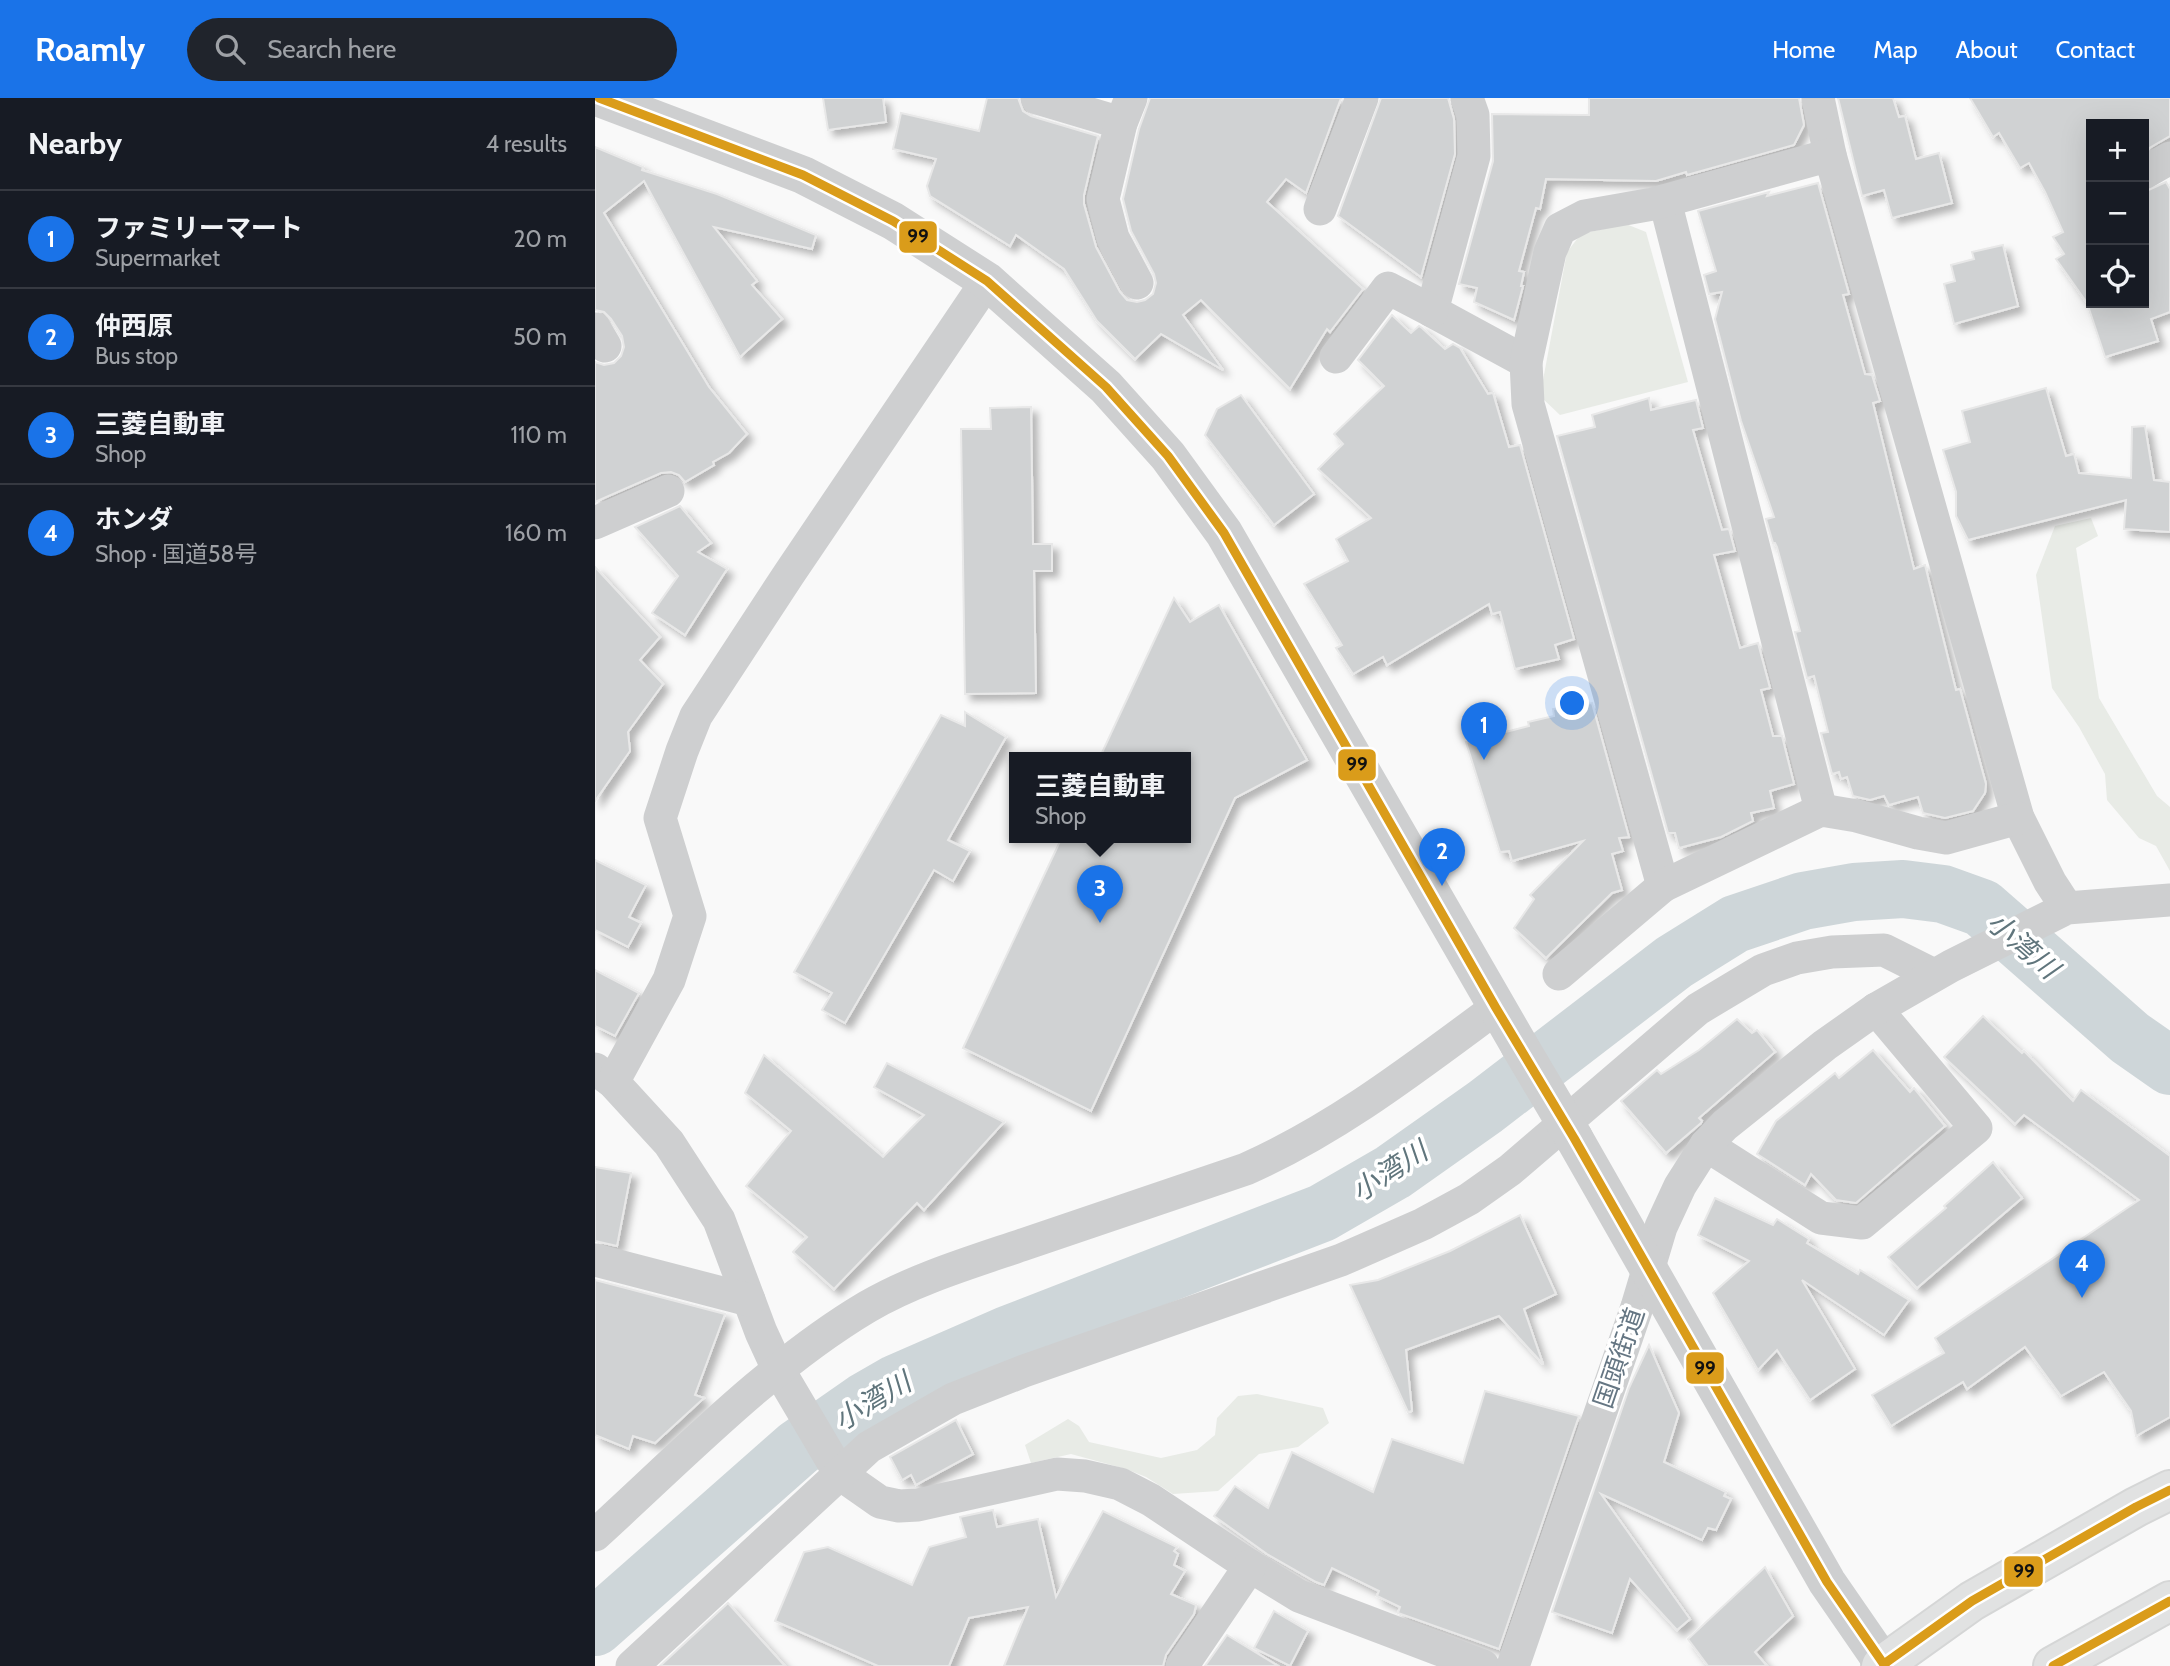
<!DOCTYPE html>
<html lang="en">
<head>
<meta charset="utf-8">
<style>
	:root { --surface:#171b24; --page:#20242c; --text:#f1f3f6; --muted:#9ea1a6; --line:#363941; --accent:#1a73e8 }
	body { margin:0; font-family:Cabin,"Noto Sans JP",sans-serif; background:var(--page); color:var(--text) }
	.controls { position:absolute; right:21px; top:21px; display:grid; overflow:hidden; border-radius:0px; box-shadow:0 7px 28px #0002 }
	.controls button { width:63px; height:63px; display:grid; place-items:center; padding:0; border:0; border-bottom:2px solid var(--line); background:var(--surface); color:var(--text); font:35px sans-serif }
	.you { position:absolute; left:978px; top:606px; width:24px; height:24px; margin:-18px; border:5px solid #fff; border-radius:50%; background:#1a73e8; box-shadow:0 0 0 10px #1a73e833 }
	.badge { display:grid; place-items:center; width:46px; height:46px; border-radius:50%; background:var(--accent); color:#fff; font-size:23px; font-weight:700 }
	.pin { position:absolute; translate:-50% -58px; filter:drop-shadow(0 2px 4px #0008) }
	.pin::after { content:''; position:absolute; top:37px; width:24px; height:21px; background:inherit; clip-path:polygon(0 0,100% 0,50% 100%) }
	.popup { position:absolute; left:414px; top:654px; width:182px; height:91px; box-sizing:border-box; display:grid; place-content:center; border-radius:0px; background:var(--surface); filter:drop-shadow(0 2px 5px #0005); font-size:23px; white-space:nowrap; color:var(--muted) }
	.popup b { font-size:26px; color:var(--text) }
	.popup::after { content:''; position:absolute; left:50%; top:100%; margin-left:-14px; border:14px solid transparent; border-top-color:var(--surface) }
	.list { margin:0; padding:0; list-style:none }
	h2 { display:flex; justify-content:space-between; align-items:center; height:91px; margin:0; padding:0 28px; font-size:30px }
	h2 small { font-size:23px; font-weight:400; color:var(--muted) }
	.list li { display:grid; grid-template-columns:46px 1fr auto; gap:21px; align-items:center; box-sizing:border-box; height:98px; padding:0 28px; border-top:2px solid var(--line) }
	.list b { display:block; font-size:26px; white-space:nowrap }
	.list p { margin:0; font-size:23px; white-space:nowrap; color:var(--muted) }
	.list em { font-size:23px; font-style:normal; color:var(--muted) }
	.icon { flex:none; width:38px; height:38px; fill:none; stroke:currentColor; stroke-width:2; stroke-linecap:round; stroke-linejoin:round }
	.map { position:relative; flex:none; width:1575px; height:1568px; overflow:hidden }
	header { display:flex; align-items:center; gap:42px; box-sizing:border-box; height:98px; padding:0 35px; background:var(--accent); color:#fff }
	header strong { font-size:33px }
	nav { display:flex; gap:38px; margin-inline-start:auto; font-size:24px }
	.search { width:490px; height:63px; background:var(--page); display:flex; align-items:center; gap:18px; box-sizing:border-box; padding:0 24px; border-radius:38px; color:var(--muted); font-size:26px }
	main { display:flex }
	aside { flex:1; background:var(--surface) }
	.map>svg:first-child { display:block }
	.green { fill:#e8ebe6 }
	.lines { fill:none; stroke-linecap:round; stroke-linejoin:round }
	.river { stroke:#ced6d9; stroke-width:58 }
	.building { fill:#d0d2d3; stroke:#e8e8e8; stroke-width:2; filter:url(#shadow) }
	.trunk-casing { stroke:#d5d6d6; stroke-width:42 }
	.minor { stroke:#cecfd0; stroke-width:33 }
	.tertiary { stroke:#cecfd0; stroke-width:38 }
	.trunk { stroke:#e1e2e2; stroke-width:38 }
	.tertiary-bridge { stroke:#cecfd0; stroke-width:38 }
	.bus-1-casing { stroke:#fff; stroke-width:14 }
	.bus-1 { stroke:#da9c1a; stroke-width:9 }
	.labels { text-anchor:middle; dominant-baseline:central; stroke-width:7; stroke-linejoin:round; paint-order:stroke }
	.street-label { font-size:26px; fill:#657683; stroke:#fff }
	.water-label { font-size:28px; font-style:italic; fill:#60757c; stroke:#fff }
	.line-badge { stroke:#fff; stroke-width:2.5 }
	.pale-badge-label { font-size:19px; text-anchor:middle; font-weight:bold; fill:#111 }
</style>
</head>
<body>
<header>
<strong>Roamly</strong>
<div class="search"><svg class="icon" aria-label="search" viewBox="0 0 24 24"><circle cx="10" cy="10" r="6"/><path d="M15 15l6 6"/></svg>Search here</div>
<nav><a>Home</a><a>Map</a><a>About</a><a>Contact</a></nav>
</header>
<main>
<aside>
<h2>Nearby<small>4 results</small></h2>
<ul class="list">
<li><span class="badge">1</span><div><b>ファミリーマート</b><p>Supermarket</p></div><em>20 m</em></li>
<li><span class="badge">2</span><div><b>仲西原</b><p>Bus stop</p></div><em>50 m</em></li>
<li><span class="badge">3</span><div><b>三菱自動車</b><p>Shop</p></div><em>110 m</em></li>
<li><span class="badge">4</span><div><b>ホンダ</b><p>Shop · 国道58号</p></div><em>160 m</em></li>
</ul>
</aside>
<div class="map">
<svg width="1575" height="1568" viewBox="0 0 1575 1568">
	<defs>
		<filter id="shadow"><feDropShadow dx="6" dy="6" stdDeviation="3.5" flood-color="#0004"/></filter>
	</defs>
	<rect width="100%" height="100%" fill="#f9f9f9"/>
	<!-- green -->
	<g class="green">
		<polygon points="1031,126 1051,134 1093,284 965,317 945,298 972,154 986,136"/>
		<polygon points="1496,420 1503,438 1481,450 1504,600 1562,698 1575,709 1575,773 1561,748 1544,740 1512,702 1510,676 1484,629 1457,590 1441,477 1460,428"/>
		<polygon points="662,1296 728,1310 734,1325 703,1349 664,1356 623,1393 578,1396 551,1379 531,1371 476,1356 436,1365 430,1347 473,1321 484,1328 494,1344 566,1360 602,1352 620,1337 622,1320 643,1298"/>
	</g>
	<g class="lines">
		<!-- river -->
		<polyline class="river" points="0,1529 203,1350 269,1304 302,1285 412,1237 727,1115 798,1074 890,1009 1079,864 1140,826 1208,803 1259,794 1308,791 1348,796 1387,810 1535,940 1575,968"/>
	</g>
	<!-- building -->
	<g class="building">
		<polygon points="228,0 288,0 291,24 233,32"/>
		<polygon points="392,0 423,0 428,13 436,18 503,38 489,97 489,106 501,149 525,194 532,202 542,204 550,202 558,196 561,185 559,176 536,133 528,101 544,31 555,0 746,0 711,95 691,81 672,104 768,191 735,234 732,231 695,291 606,202 588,217 628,272 566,236 540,261 502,223 469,171 421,137 415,148 335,98 332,88 341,61 298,51 306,15 384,33"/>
		<polygon points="786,0 853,0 859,21 860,56 826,179 743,118"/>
		<polygon points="994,0 1204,0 1209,27 1199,47 1092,77 1091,74 1061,83 951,81 945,111 941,110 924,173 929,174 926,188 928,188 919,222 879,204 882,190 864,186 898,63 897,16 994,17"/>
		<polygon points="1243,0 1298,0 1304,19 1310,18 1321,61 1344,55 1357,105 1297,120 1289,92 1267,98"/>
		<polygon points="1375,0 1575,0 1575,38 1549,53 1549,26 1496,26 1496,205 1549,205 1549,94 1571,84 1575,91 1575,214 1556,221 1563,243 1510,259 1492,205 1461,161 1469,156 1458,139 1468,134 1450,94 1434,65 1425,70 1404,35 1398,39"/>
		<polygon points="0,49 48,69 47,72 122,96 221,137 217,151 119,129 162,183 157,187 187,221 145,259 49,83 9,115 114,289 152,336 134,355 118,364 119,367 90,384 84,377 76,374 66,375 0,404 0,264 9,267 19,265 26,258 29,249 27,238 16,221 9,214 0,212"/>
		<polygon points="1223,85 1254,196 1248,197 1270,276 1277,277 1285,303 1278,305 1319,471 1330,467 1361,592 1365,591 1391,686 1390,695 1378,713 1350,720 1328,715 1323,699 1294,707 1289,698 1275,702 1258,698 1252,679 1246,681 1244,674 1237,676 1226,635 1233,634 1219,578 1212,580 1200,534 1205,533 1182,449 1180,445 1178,445 1171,421 1179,419 1146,323 1120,221 1127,194 1114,196 1109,177 1121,173 1103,113 1174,94 1172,98"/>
		<polygon points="1408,147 1423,208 1359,226 1349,186 1360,183 1356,167 1379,161 1377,154"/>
		<polygon points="797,217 816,235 824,228 827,230 850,251 858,246 865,250 893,296 898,295 914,349 925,347 979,541 960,547 964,561 920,571 905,514 897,516 894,506 792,567 788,559 758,576 741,550 747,547 709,486 753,463 741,441 776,420 723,371 748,346 739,336 789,288 763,262"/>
		<polygon points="1451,290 1471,358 1479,356 1484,375 1536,380 1537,329 1550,328 1559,382 1575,384 1575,434 1529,431 1531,402 1373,442 1361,418 1361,394 1348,352 1375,344 1367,313"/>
		<polygon points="646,297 719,396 679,427 610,337 622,311"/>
		<polygon points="1054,300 1056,312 1101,302 1108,330 1098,332 1127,432 1134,431 1140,453 1119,457 1145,550 1163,545 1175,590 1166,592 1178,638 1187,638 1199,686 1175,693 1179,710 1156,715 1158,723 1126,739 1084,750 1080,735 1073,735 962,338 1000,329 997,317"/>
		<polygon points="436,309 438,446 457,446 457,473 439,473 441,595 370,596 366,331 396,331 395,310"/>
		<polygon points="85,408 116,445 103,454 132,471 90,537 57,515 83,478 40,429"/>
		<polygon points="0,469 65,539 45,562 68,586 33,634 35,653 0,703"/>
		<polygon points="579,500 595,524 624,507 712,662 640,700 496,1013 368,950 467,739 591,739 591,659 505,659"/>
		<polygon points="997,605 1034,739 1024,740 1028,753 1017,756 1027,792 1017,795 951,860 919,830 939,801 935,797 988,743 917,763 914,753 905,754 871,644 934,628 933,624 959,618 958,611"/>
		<polygon points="370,614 411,639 353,742 375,753 358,783 339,772 250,925 227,912 237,895 199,874 346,617 370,628"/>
		<polygon points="0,762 51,787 34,819 46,825 33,849 0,832"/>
		<polygon points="0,872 44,895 20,938 0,928"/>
		<polygon points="1388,918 1427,955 1429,953 1478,1003 1486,992 1575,1058 1575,1319 1541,1338 1536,1313 1509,1274 1466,1298 1430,1249 1372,1291 1368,1284 1296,1328 1277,1297 1349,1255 1340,1240 1544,1102 1429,1017 1420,1026 1349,959"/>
		<polygon points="1142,921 1157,935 1162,932 1180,954 1104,1020 1107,1023 1106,1025 1071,1055 1026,1003 1062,972 1066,976 1104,952"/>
		<polygon points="1278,952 1315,994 1319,990 1350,1028 1261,1105 1241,1102 1216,1076 1210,1087 1162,1056 1181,1023 1240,975 1244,980"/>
		<polygon points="169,957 288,1059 329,1017 279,989 292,965 409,1024 329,1112 322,1105 239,1191 198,1154 212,1139 151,1088 196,1033 150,995"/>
		<polygon points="1398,1064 1427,1100 1322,1190 1293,1159 1351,1110 1349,1108"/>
		<polygon points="0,1069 36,1075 22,1148 0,1143"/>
		<polygon points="1120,1100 1178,1127 1182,1121 1214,1141 1212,1145 1263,1176 1265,1172 1314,1202 1289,1237 1207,1182 1260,1271 1215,1302 1182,1252 1163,1272 1118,1195 1154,1163 1103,1137"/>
		<polygon points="925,1117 961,1196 929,1211 948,1266 904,1218 811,1252 817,1313 813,1314 755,1187 783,1182 855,1153"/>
		<polygon points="0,1182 130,1216 100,1297 109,1300 60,1345 38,1338 34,1351 0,1337"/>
		<polygon points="1054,1247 1084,1315 1069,1364 1131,1394 1129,1398 1136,1401 1121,1432 1113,1430 1107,1442 1006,1396 1095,1521 1082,1532 1035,1481 1017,1535 957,1514 1034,1290"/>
		<polygon points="890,1293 984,1318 904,1551 803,1515 805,1509 782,1498 784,1493 737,1470 729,1487 721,1484 672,1456 619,1418 640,1388 673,1410 697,1354 778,1394 797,1341 868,1365"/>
		<polygon points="361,1322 378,1356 321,1387 316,1377 307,1382 295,1359"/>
		<polygon points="398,1412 402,1429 443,1421 461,1499 508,1413 582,1449 579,1453 583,1456 579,1467 590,1473 576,1496 601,1507 599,1516 571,1557 568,1568 409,1568 433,1509 374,1520 354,1568 283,1568 180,1523 209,1454 233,1449 317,1487 334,1449 371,1439 365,1419"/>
		<polygon points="1170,1469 1198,1518 1160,1554 1172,1568 1113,1568 1093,1541"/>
		<polygon points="133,1505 190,1568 65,1568"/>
		<polygon points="679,1513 713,1533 695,1568 659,1550"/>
		<polygon points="632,1537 683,1568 610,1568"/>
	</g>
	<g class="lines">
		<defs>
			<g id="trunk">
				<polyline points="1286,1568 1377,1503 1541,1409 1575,1392"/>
				<polyline points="1458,1568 1575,1503"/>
			</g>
		</defs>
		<!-- trunk casing -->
		<use href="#trunk" class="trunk-casing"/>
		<!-- minor -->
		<g class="minor">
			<polyline points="442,0 526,25"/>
			<polyline points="536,0 526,25 508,101 518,140 542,185"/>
			<polyline points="872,0 878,17 879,58 837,213 931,264"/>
			<polyline points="1223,0 1235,57"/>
			<polyline points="1549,75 1575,60"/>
			<polyline points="1070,103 1226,712"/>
			<polyline points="725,111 767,0"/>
			<polyline points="0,231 10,248"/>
			<polyline points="741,259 793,190 837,213"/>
			<polyline points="0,425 73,393"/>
			<polyline points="1068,788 933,306 931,264 955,154 965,131 990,118 1058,106 1235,57 1423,720 1455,784 1472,810"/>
			<polyline points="964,876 1068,788 1226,712 1262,718 1323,735 1351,740 1423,720"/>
			<polyline points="0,971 18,984 74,1045 124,1122 166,1234 183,1271 245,1376 285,1404 304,1408 323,1407 462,1376 490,1378 525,1386 556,1402 655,1468 704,1498 888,1568"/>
			<polyline points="18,984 74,882 95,818 65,720 87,653 101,618 194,476 392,183"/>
			<polyline points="1111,1047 1226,1120 1267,1125 1381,1030 1281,911"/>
			<polyline points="0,1162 154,1202"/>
			<path d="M0 1437C86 1359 173 1268 272 1209 320 1181 377 1164 430 1146 504 1121 577 1096 651 1071 743 1030 821 969 901 910"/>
			<polyline points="37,1568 274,1349 358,1301 429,1273 746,1162 828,1126 874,1101 915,1072 1103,911 1168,872 1202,860 1237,854 1289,852 1339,877"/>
			<polyline points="587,1568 655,1468"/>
			<polyline points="918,1568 1042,1209 1066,1129 1085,1088 1111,1047 1130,1027 1230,947 1281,911 1356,868 1472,810 1575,802"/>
		</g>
		<!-- tertiary -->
		<g class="tertiary">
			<polyline points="4,0 208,77 298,123 392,183 511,289 573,358 629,435 924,947"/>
			<polyline points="979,1040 1232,1484 1290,1568"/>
		</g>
		<!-- trunk -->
		<use href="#trunk" class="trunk"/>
		<!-- tertiary-bridge -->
		<polyline class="tertiary-bridge" points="924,947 979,1040"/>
		<defs>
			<g id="bus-1">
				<polyline points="4,0 208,77 298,123 392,183 511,289 573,358 629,435 901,910 979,1040 1232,1484 1290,1568"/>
				<polyline points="1289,1566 1377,1503 1541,1409 1575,1392"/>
				<polyline points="1458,1568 1575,1503"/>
			</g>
		</defs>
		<!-- bus-1 casing -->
		<use href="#bus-1" class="bus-1-casing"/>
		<!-- bus-1 -->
		<use href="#bus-1" class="bus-1"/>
	</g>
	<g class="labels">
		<!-- street labels -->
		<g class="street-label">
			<text transform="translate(1024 1260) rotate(-71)">国頭街道</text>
		</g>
		<!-- water labels -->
		<g class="water-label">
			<text transform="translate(1428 847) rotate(41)">小湾川</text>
			<text transform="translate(794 1073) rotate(-33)">小湾川</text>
			<text transform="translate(277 1303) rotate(-31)">小湾川</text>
		</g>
	</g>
	<g class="line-badge">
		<rect x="303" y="122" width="40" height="34" rx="7" fill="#da9c1a"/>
		<rect x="742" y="650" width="40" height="34" rx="7" fill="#da9c1a"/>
		<rect x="1090" y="1253" width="40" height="34" rx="7" fill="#da9c1a"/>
		<rect x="1408" y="1457" width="41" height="33" rx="7" fill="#da9c1a"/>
	</g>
	<g class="pale-badge-label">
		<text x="323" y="145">99</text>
		<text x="762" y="673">99</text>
		<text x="1110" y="1277">99</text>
		<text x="1429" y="1480">99</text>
	</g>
</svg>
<div class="controls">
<button>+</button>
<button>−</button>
<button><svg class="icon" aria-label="locate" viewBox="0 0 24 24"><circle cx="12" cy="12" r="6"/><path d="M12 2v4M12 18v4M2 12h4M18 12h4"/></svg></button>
</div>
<div class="you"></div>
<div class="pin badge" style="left:889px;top:662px">1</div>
<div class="pin badge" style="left:847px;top:788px">2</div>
<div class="pin badge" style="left:505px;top:825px">3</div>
<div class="popup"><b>三菱自動車</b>Shop</div>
<div class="pin badge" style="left:1487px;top:1200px">4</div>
</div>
</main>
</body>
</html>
